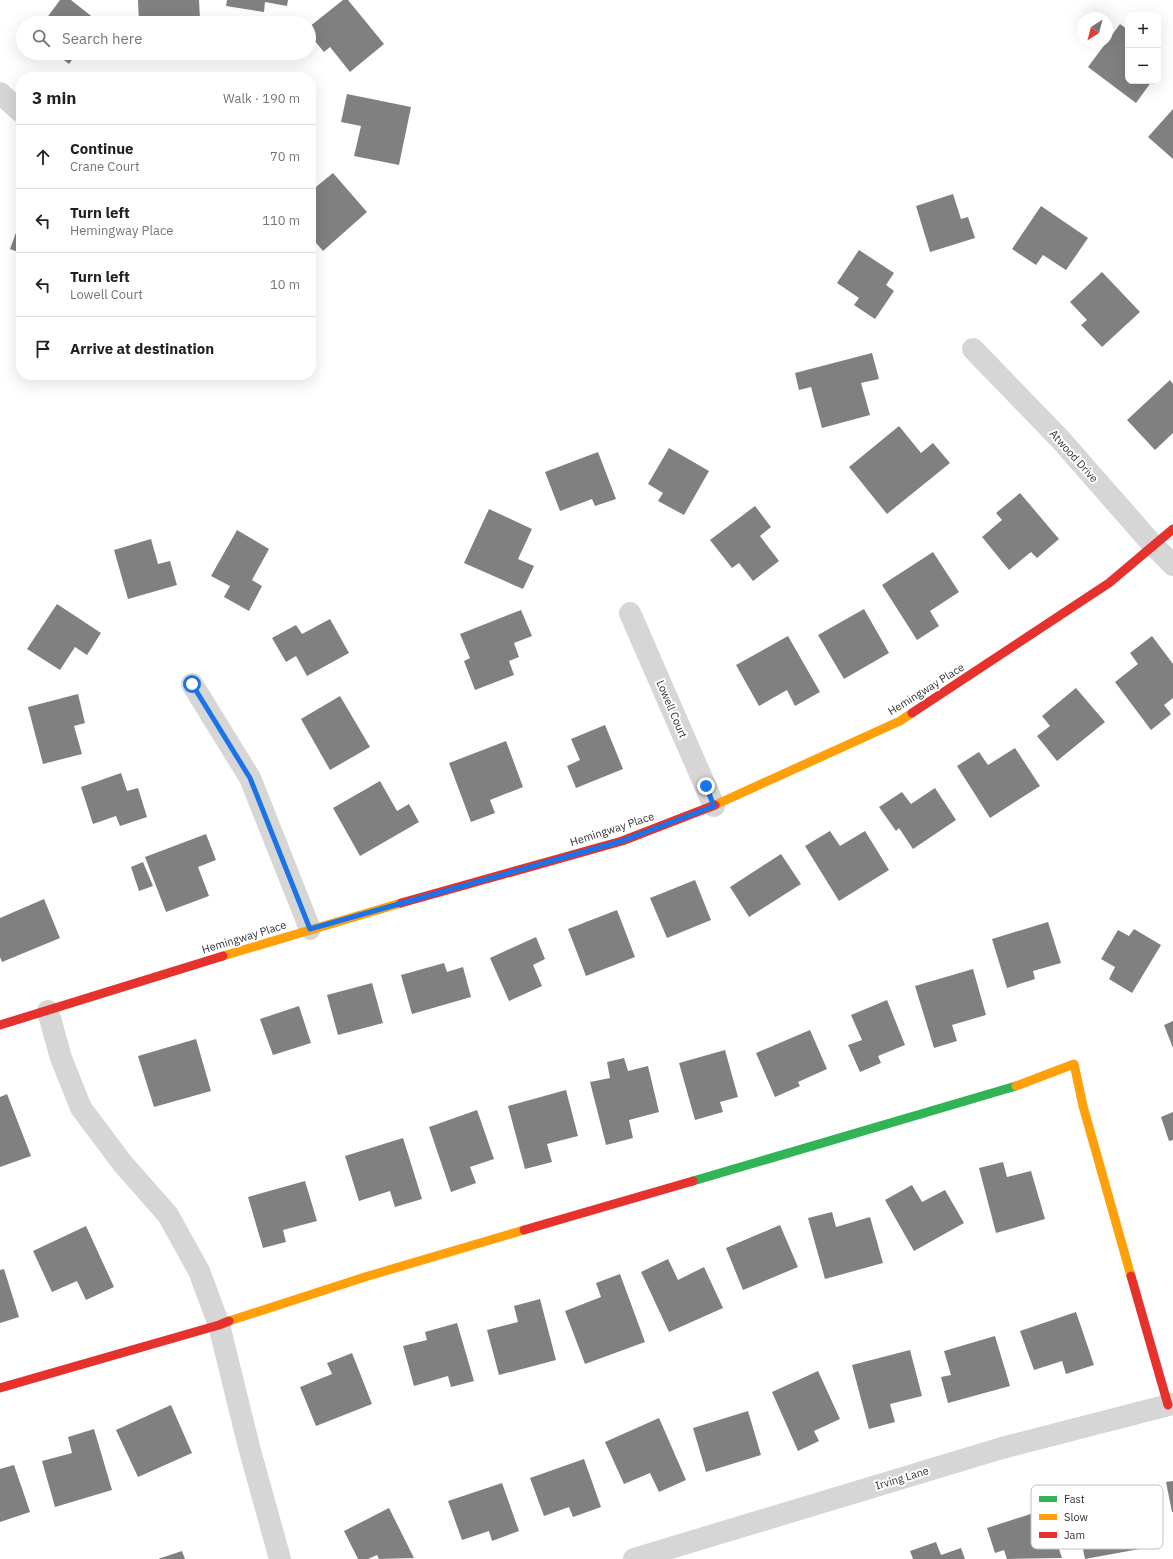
<!DOCTYPE html>
<html lang="en">
<head>
<meta charset="utf-8">
<style>
	:root { --surface:#fff; --page:#f2f2f2; --text:#202124; --muted:#757577; --line:#e0e0e0 }
	body { margin:0; font-family:"IBM Plex Sans",sans-serif; background:var(--page); color:var(--text) }
	.controls { position:absolute; right:12px; top:12px; display:grid; overflow:hidden; border-radius:8px; box-shadow:0 4px 16px #0002 }
	.controls button { width:36px; height:36px; display:grid; place-items:center; padding:0; border:0; border-bottom:1px solid var(--line); background:var(--surface); color:var(--text); font:20px sans-serif }
	.compass { position:absolute; left:1077px; top:12px; width:36px; height:36px; border-radius:50%; background:var(--surface); box-shadow:0 4px 16px #0002; rotate:216deg }
	.stop { position:absolute; width:12px; height:12px; margin:-9px; border:3px solid #1a73e8; border-radius:50%; background:#fff }
	.stop.end { background:#1a73e8; border-color:#fff; box-shadow:0 1px 4px #0008 }
	.list { margin:0; padding:0; list-style:none }
	h2 { display:flex; justify-content:space-between; align-items:center; height:52px; margin:0; padding:0 16px; font-size:17px }
	h2 small { font-size:13px; font-weight:400; color:var(--muted) }
	.list li { display:grid; grid-template-columns:26px 1fr auto; gap:12px; align-items:center; box-sizing:border-box; height:64px; padding:0 16px; border-top:1px solid var(--line) }
	.list b { display:block; font-size:15px; white-space:nowrap }
	.list p { margin:0; font-size:13px; white-space:nowrap; color:var(--muted) }
	.list em { font-size:13px; font-style:normal; color:var(--muted) }
	.icon { flex:none; width:22px; height:22px; fill:none; stroke:currentColor; stroke-width:2; stroke-linecap:round; stroke-linejoin:round }
	.map { position:relative; flex:none; width:1173px; height:1559px; overflow:hidden }
	.search { position:absolute; background:var(--surface); box-shadow:0 4px 16px #0002; left:16px; top:16px; width:300px; height:44px; display:flex; align-items:center; gap:10px; box-sizing:border-box; padding:0 14px; border-radius:22px; color:var(--muted); font-size:15px }
	.panel { position:absolute; background:var(--surface); box-shadow:0 4px 16px #0002; left:16px; top:72px; width:300px; height:308px; border-radius:16px }
	.map>svg:first-child { display:block }
	.building { fill:#808080 }
	.lines { fill:none; stroke-linecap:round; stroke-linejoin:round }
	.street { stroke:#d6d6d6; stroke-width:22 }
	.fast { stroke:#30b455; stroke-width:9 }
	.slow { stroke:#ff9f0a; stroke-width:9 }
	.jam { stroke:#e5322d; stroke-width:9 }
	.route { stroke:#1a73e8; stroke-width:5 }
	.labels { text-anchor:middle; dominant-baseline:central; stroke-width:4; stroke-linejoin:round; paint-order:stroke }
	.street-label { font-size:11px; fill:#323232; stroke:#fff }
	.key { fill:#fff; stroke:#c2c2c2; stroke-width:1 }
	.key-label { font-size:11px; fill:#323232 }
</style>
</head>
<body>
<div class="map">
<svg width="1173" height="1559" viewBox="0 0 1173 1559">
	<rect width="100%" height="100%" fill="#fff"/>
	<!-- building -->
	<g class="building">
		<polygon points="60,0 71,0 95,19 92,23 43,23"/>
		<polygon points="138,0 199,0 200,19 139,23"/>
		<polygon points="227,0 288,0 287,6 265,2 264,12 226,6"/>
		<polygon points="343,0 348,0 384,44 350,72 330,47 324,52 309,34 309,27"/>
		<polygon points="1120,24 1128,30 1128,81 1152,81 1136,103 1088,67"/>
		<polygon points="55,53 77,53 69,64"/>
		<polygon points="347,94 411,107 399,165 354,156 361,126 341,122"/>
		<polygon points="1173,109 1173,159 1148,137"/>
		<polygon points="333,173 367,212 323,251 311,237 311,191"/>
		<polygon points="953,194 961,219 968,217 975,238 930,252 916,206"/>
		<polygon points="1041,206 1088,238 1066,270 1043,255 1036,265 1012,249"/>
		<polygon points="21,219 21,253 10,249"/>
		<polygon points="859,250 894,273 886,285 894,291 875,319 854,305 859,298 837,283"/>
		<polygon points="1102,272 1140,312 1102,347 1081,325 1087,320 1070,302"/>
		<polygon points="872,353 879,379 861,383 870,415 822,428 811,387 799,390 795,373"/>
		<polygon points="1170,380 1173,384 1173,433 1155,450 1127,420"/>
		<polygon points="899,426 921,453 933,443 950,463 887,514 849,467"/>
		<polygon points="669,448 709,471 684,515 658,501 663,493 648,484"/>
		<polygon points="598,452 616,499 595,506 592,499 560,511 545,472"/>
		<polygon points="1020,493 1059,539 1037,558 1031,552 1009,570 982,537 1002,520 996,513"/>
		<polygon points="755,506 771,527 760,536 779,561 753,581 739,563 732,568 710,540"/>
		<polygon points="489,509 532,529 518,559 534,566 523,589 464,563"/>
		<polygon points="237,530 269,549 252,580 262,586 249,611 224,597 230,586 211,576"/>
		<polygon points="151,539 158,564 170,561 177,585 128,599 114,550"/>
		<polygon points="933,552 959,592 930,611 939,626 917,640 882,585"/>
		<polygon points="57,604 101,633 87,655 75,647 60,670 27,649"/>
		<polygon points="864,609 889,653 844,679 818,635"/>
		<polygon points="521,610 532,636 514,643 519,657 509,661 514,675 475,690 464,661 470,658 460,634"/>
		<polygon points="330,619 349,653 307,676 296,656 286,662 272,638 296,625 302,634"/>
		<polygon points="788,636 820,692 795,706 787,690 759,706 736,665"/>
		<polygon points="1152,636 1173,664 1173,698 1164,705 1171,714 1151,730 1115,682 1138,664 1130,653"/>
		<polygon points="1076,688 1105,722 1057,761 1037,736 1050,726 1042,716"/>
		<polygon points="78,694 85,723 74,726 82,754 43,764 28,707"/>
		<polygon points="340,696 370,747 330,770 301,719"/>
		<polygon points="605,725 623,769 576,788 567,766 580,760 571,739"/>
		<polygon points="506,741 523,787 490,800 495,813 471,822 449,763"/>
		<polygon points="1015,748 1040,786 990,818 957,766 979,752 988,765"/>
		<polygon points="121,773 127,791 138,788 147,817 120,826 116,816 93,824 81,787"/>
		<polygon points="380,781 397,811 409,804 419,822 360,856 333,808"/>
		<polygon points="935,788 956,820 913,849 899,828 896,831 879,807 902,792 911,804"/>
		<polygon points="830,831 840,846 865,831 889,870 839,901 805,846"/>
		<polygon points="206,834 216,860 198,867 209,896 166,912 145,857"/>
		<polygon points="781,854 801,884 749,917 730,887"/>
		<polygon points="143,862 153,886 139,891 131,867"/>
		<polygon points="695,880 711,920 667,938 650,898"/>
		<polygon points="44,899 60,938 2,962 0,957 0,918"/>
		<polygon points="617,910 635,957 586,976 568,929"/>
		<polygon points="1048,922 1061,963 1033,971 1035,979 1007,988 992,939"/>
		<polygon points="1134,929 1161,945 1132,993 1109,979 1115,967 1101,959 1118,930 1129,936"/>
		<polygon points="536,937 545,959 533,965 542,986 509,1001 490,958"/>
		<polygon points="444,963 447,972 463,967 471,997 412,1014 401,975"/>
		<polygon points="973,969 986,1015 952,1025 957,1041 934,1048 915,986"/>
		<polygon points="372,983 383,1023 338,1035 327,995"/>
		<polygon points="887,1000 905,1045 878,1056 881,1063 860,1072 848,1045 862,1040 851,1015"/>
		<polygon points="299,1006 311,1043 273,1055 260,1019"/>
		<polygon points="1173,1021 1173,1048 1164,1025"/>
		<polygon points="810,1030 827,1069 798,1082 800,1086 775,1097 756,1053"/>
		<polygon points="196,1039 211,1091 154,1107 138,1056"/>
		<polygon points="725,1050 738,1097 720,1102 723,1112 695,1120 679,1063"/>
		<polygon points="624,1058 628,1071 648,1066 659,1112 629,1120 633,1138 606,1145 590,1082 610,1078 607,1062"/>
		<polygon points="566,1090 578,1136 547,1144 552,1162 525,1169 508,1106"/>
		<polygon points="7,1094 31,1156 0,1167 0,1097"/>
		<polygon points="477,1110 494,1159 470,1167 476,1183 451,1192 429,1127"/>
		<polygon points="1173,1112 1173,1140 1169,1141 1161,1117"/>
		<polygon points="403,1138 422,1199 395,1207 390,1191 359,1201 345,1156"/>
		<polygon points="1003,1162 1007,1177 1031,1171 1045,1219 996,1233 979,1168"/>
		<polygon points="305,1181 317,1221 283,1230 286,1242 263,1248 248,1197"/>
		<polygon points="912,1185 922,1202 945,1190 964,1223 914,1251 885,1200"/>
		<polygon points="832,1212 836,1227 870,1217 883,1263 825,1279 808,1218"/>
		<polygon points="780,1225 798,1267 743,1290 726,1248"/>
		<polygon points="86,1226 114,1287 86,1300 77,1281 52,1292 33,1251"/>
		<polygon points="668,1259 678,1280 704,1267 723,1308 669,1332 641,1272"/>
		<polygon points="4,1269 19,1317 0,1323 0,1270"/>
		<polygon points="620,1274 645,1342 585,1364 565,1311 601,1297 596,1283"/>
		<polygon points="540,1299 556,1360 499,1375 487,1330 518,1322 514,1306"/>
		<polygon points="1076,1312 1094,1365 1066,1374 1062,1361 1034,1370 1020,1331"/>
		<polygon points="457,1323 474,1381 451,1387 448,1376 414,1386 403,1346 427,1340 425,1332"/>
		<polygon points="995,1336 1010,1386 948,1403 941,1377 951,1375 944,1351"/>
		<polygon points="910,1350 922,1396 890,1404 895,1422 869,1429 852,1365"/>
		<polygon points="352,1353 372,1404 316,1426 300,1387 332,1374 327,1363"/>
		<polygon points="818,1371 840,1419 814,1431 819,1441 798,1451 772,1392"/>
		<polygon points="171,1405 192,1453 138,1477 116,1430"/>
		<polygon points="748,1411 761,1455 706,1472 693,1428"/>
		<polygon points="659,1418 686,1480 659,1492 650,1473 624,1484 605,1442"/>
		<polygon points="94,1429 112,1490 55,1507 42,1461 72,1453 68,1437"/>
		<polygon points="584,1459 601,1507 573,1517 569,1507 544,1516 530,1478"/>
		<polygon points="14,1465 30,1512 0,1522 0,1469"/>
		<polygon points="1173,1481 1173,1512 1172,1512 1166,1482"/>
		<polygon points="502,1483 519,1531 492,1541 489,1531 462,1540 448,1501"/>
		<polygon points="1097,1497 1100,1513 1136,1506 1145,1548 1085,1559 1073,1502"/>
		<polygon points="389,1508 414,1558 379,1559 377,1555 368,1559 358,1559 344,1531"/>
		<polygon points="1046,1509 1062,1558 1007,1559 1004,1550 995,1553 987,1528"/>
		<polygon points="936,1542 941,1555 961,1548 965,1559 913,1559 910,1551"/>
		<polygon points="182,1551 185,1559 158,1559"/>
	</g>
	<g class="lines">
		<!-- street -->
		<g class="street">
			<polyline points="0,93 21,112"/>
			<polyline points="973,349 1060,439 1153,545 1173,565"/>
			<polyline points="630,613 714,806"/>
			<polyline points="192,684 250,778 310,929"/>
			<polyline points="48,1011 61,1058 81,1108 123,1164 168,1215 199,1271 219,1325 249,1447 280,1559"/>
			<polyline points="634,1559 1002,1448 1173,1404"/>
		</g>
		<!-- fast -->
		<polyline class="fast" points="693,1181 1016,1086"/>
		<!-- slow -->
		<g class="slow">
			<polyline points="715,805 900,721 912,713"/>
			<polyline points="223,956 401,903"/>
			<polyline points="1016,1086 1074,1064 1083,1106 1131,1276"/>
			<polyline points="229,1321 365,1277 524,1230"/>
		</g>
		<!-- jam -->
		<g class="jam">
			<polyline points="912,713 1109,583 1173,529"/>
			<polyline points="401,903 622,841 715,805"/>
			<polyline points="0,1025 223,956"/>
			<polyline points="524,1230 693,1181"/>
			<polyline points="1131,1276 1168,1405"/>
			<polyline points="0,1388 219,1325 229,1321"/>
		</g>
	</g>
	<g class="lines">
		<!-- route -->
		<polyline class="route" points="192,684 250,778 310,929 622,841 714,806 706,786"/>
	</g>
	<g class="labels">
		<!-- street labels -->
		<g class="street-label">
			<text transform="translate(1074 456) rotate(48)">Atwood Drive</text>
			<text transform="translate(926 689) rotate(-32)">Hemingway Place</text>
			<text transform="translate(672 709) rotate(67)">Lowell Court</text>
			<text transform="translate(612 829) rotate(-18)">Hemingway Place</text>
			<text transform="translate(244 937) rotate(-17)">Hemingway Place</text>
			<text transform="translate(902 1478) rotate(-17)">Irving Lane</text>
		</g>
	</g>
	<!-- legend -->
	<rect x="1031" y="1485" width="132" height="64" rx="6" class="key"/>
	<rect x="1039" y="1496" width="18" height="6" fill="#30b455"/>
	<rect x="1039" y="1514" width="18" height="6" fill="#ff9f0a"/>
	<rect x="1039" y="1532" width="18" height="6" fill="#e5322d"/>
	<g class="key-label">
		<text x="1064" y="1503">Fast</text>
		<text x="1064" y="1521">Slow</text>
		<text x="1064" y="1539">Jam</text>
	</g>
</svg>
<div class="controls">
<button>+</button>
<button>−</button>
</div>
<svg class="compass" viewBox="-18 -18 36 36"><path d="M0-13l5 13h-10z" fill="#e53935"/><path d="M0 13l5-13h-10z" fill="#757577"/></svg>
<div class="stop" style="left:192px;top:684px"></div>
<div class="stop end" style="left:706px;top:786px"></div>
<div class="search"><svg class="icon" aria-label="search" viewBox="0 0 24 24"><circle cx="10" cy="10" r="6"/><path d="M15 15l6 6"/></svg>Search here</div>
<section class="panel">
<h2>3 min<small>Walk · 190 m</small></h2>
<ul class="list">
<li><svg class="icon" aria-label="ahead" viewBox="0 0 24 24"><path d="M12 20V5M6 11l6-6 6 6"/></svg><div><b>Continue</b><p>Crane Court</p></div><em>70 m</em></li>
<li><svg class="icon" aria-label="left" viewBox="0 0 24 24"><path d="M17 20v-9H6M10 6l-5 5 5 5"/></svg><div><b>Turn left</b><p>Hemingway Place</p></div><em>110 m</em></li>
<li><svg class="icon" aria-label="left" viewBox="0 0 24 24"><path d="M17 20v-9H6M10 6l-5 5 5 5"/></svg><div><b>Turn left</b><p>Lowell Court</p></div><em>10 m</em></li>
<li><svg class="icon" aria-label="arrive" viewBox="0 0 24 24"><path d="M6 21V4h12l-3 4 3 4H6"/></svg><div><b>Arrive at destination</b></div></li>
</ul>
</section>
</div>
</body>
</html>
